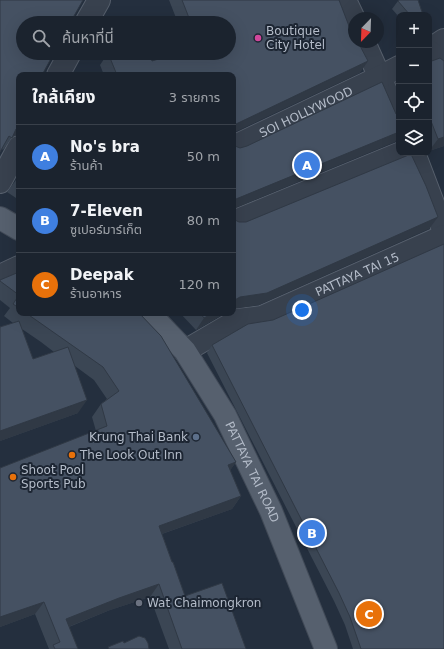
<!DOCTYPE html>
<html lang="th">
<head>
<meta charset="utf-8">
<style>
	:root { --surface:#1b232e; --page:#242b36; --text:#f1f3f6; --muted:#a0a4aa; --line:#39404a; --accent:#db2777 }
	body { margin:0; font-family:"DejaVu Sans","Noto Sans Thai",sans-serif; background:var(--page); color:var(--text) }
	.controls { position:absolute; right:12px; top:12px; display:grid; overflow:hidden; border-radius:8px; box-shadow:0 4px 16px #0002 }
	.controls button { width:36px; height:36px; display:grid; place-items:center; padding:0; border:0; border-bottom:1px solid var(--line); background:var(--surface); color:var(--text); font:20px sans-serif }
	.compass { position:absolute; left:348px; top:12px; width:36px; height:36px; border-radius:50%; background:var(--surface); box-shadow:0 4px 16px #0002; rotate:203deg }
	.you { position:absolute; left:302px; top:310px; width:14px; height:14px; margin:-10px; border:3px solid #fff; border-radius:50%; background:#1a73e8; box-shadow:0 0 0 6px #1a73e833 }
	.badge { display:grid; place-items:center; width:26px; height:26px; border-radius:50%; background:var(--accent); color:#fff; font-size:13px; font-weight:700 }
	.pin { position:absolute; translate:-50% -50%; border:2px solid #fff; box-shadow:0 1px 4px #0006 }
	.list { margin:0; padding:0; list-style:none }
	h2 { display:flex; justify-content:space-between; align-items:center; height:52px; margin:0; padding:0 16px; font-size:17px }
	h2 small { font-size:13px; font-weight:400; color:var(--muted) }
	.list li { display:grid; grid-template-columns:26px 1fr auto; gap:12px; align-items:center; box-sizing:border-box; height:64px; padding:0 16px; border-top:1px solid var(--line) }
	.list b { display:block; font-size:15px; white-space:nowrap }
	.list p { margin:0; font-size:13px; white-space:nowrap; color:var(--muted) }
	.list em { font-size:13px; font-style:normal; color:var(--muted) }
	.icon { flex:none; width:22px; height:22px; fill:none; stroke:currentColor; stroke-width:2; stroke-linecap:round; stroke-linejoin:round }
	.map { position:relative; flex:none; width:444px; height:649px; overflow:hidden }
	.search { position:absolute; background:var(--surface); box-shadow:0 4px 16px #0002; left:16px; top:16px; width:220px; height:44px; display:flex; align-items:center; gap:10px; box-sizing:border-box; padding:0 14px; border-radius:22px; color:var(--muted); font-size:15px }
	.panel { position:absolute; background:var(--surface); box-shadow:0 4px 16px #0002; left:16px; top:72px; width:220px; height:244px; border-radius:8px }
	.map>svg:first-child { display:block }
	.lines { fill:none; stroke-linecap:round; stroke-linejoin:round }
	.minor-casing { stroke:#565f6c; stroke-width:24 }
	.major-casing { stroke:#414a57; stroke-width:24 }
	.minor { stroke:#38414e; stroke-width:22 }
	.major { stroke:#56606e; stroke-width:22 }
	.wall { fill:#3b4654; fill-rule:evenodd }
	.shaded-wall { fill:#303945 }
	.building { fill:#455162; stroke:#303945 }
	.hotel-dot { fill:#d1479c; stroke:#1d2633; stroke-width:1.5 }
	.service-dot { fill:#5c6f8a; stroke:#1d2633; stroke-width:1.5 }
	.food-dot { fill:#e8710a; stroke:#1d2633; stroke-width:1.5 }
	.worship-dot { fill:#6b7280; stroke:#1d2633; stroke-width:1.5 }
	.labels { text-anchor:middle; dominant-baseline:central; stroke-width:4; stroke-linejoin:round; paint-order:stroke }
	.poi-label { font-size:12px; fill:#b4bcc9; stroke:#1d2633; text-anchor:start }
	.street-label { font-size:12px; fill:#b4bcc9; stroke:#1d2633 }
</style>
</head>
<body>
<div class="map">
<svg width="444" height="649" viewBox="0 0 444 649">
	<rect width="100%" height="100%" fill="#242f3e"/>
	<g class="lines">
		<defs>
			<g id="minor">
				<polyline points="345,0 354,19"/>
				<polyline points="86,23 99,0"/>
				<polyline points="364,42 399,120"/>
				<polyline points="429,50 444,40"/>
				<polyline points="429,51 444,64"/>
				<polyline points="58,75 70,53"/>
				<path id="s1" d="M233 147 380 77 399 67"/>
				<polyline points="414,153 444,232"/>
				<polyline points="0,182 19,147"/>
				<polyline points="233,222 401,153"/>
				<polyline points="0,276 19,267"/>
				<path id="s2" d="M185 351 238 320 262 317 444 236"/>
			</g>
			<g id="major">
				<polyline points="0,218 19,229"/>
				<path id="s3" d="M149 313 185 351 225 415 271 511 326 649"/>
			</g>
		</defs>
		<!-- minor casing -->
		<use href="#minor" class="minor-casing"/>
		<!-- major casing -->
		<use href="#major" class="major-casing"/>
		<!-- minor -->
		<use href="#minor" class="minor"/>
		<!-- major -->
		<use href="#major" class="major"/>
	</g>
	<!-- wall -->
	<g class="wall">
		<polygon points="169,0 339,0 360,73 233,75 104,75 100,65 108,53 152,61 229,53 229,23 178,23"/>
		<polygon points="398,1 423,15 399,15 399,17 392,9"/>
		<polygon points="444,61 444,146 429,151 429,62"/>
		<polygon points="19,75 19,135 13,136 3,150 2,149"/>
		<polygon points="399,78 399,89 396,83"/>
		<polygon points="19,179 19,200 7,192 16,180"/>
		<path d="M19 272V313H139L236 462 230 470 241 496 232 509 162 534 172 562 185 596 246 649H169L150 597 110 610 69 627 78 649H49L35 614 0 627V468L96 431 92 417 101 404 107 399 94 380 75 366 78 413 0 441V327L13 323 4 316 10 308 0 300V280ZM22 329 41 342 54 352 33 359Z"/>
		<polygon points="180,313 225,313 196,330"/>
		<polygon points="273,320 444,649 353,649 345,625 334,601 207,353 212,345"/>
	</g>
	<!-- shaded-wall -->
	<g class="shaded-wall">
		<polygon points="368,61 360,73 233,133 233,126 236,124"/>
		<polygon points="19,126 19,135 13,136 16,129"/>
		<polygon points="399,130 399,137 395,142 233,209 233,201 236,199"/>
		<polygon points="444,137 444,146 429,151 438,139"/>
		<polygon points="438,217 429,229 259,305 233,309 233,301 240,297"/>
		<polygon points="213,313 225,313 196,330 204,318"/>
		<polygon points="87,400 78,413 0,441 0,431"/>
		<polygon points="236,462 227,475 228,465"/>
		<polygon points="241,496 232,509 150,538 159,526"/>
		<polygon points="159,584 150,597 110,610 58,631 66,619 119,598"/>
		<polygon points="44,602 35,614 0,627 0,617"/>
	</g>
	<!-- building -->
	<g class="building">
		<polygon points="0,0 83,0 70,23 23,23 23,53 54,53 42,75 19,75 19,126 16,129 12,138 9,136 0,152"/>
		<polygon points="182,0 339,0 349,26 354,35 354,42 358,42 368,61 236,124 233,126 233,75 117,75 108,53 149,53 152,61 178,53 229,53 229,23 191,23"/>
		<polygon points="399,0 418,0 423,15 410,15 398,1"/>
		<polygon points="440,58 444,61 444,137 438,139 429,116 429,62"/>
		<polygon points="382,82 396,114 399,117 399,132 236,199 233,201 233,144 235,146 240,148 247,146"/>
		<polygon points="411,154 426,186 438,217 267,293 240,297 233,301 233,219 239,222 246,222"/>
		<polygon points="19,179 19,183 16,180"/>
		<polygon points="444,244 444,649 361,649 350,617 339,593 212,345 248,324 273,320"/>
		<polygon points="19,272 19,295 0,281 0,280"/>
		<polygon points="19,295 19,308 13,304"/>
		<polygon points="26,313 139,313 161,336 236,462 228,465 241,496 159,526 172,562 173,562 185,596 222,583 246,649 182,649 159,584 119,598 66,619 78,649 55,649 53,645 60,642 44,602 0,617 0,468 107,426 101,404 119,391 103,367"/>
		<polygon points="200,313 213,313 204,318"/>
		<polygon points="19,321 33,359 68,347 87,400 0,431 0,327"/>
		<polygon points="139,636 145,638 148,643 149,649 109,649 108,647 123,641 124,643"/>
	</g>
	<!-- markers -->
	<circle class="hotel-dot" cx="258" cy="38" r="4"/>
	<circle class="service-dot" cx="196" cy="437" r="4"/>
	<g class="food-dot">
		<circle cx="72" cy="455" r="4"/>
		<circle cx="13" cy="477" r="4"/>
	</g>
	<circle class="worship-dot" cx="139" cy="603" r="4"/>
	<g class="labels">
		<!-- poi labels -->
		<g class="poi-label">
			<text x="266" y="31">Boutique<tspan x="266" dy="14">City Hotel</tspan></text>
			<text x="188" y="437" text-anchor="end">Krung Thai Bank</text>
			<text x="80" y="455">The Look Out Inn</text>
			<text x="21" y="470">Shoot Pool<tspan x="21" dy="14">Sports Pub</tspan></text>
			<text x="147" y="603">Wat Chaimongkron</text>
		</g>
		<!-- street labels -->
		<g class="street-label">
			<text stroke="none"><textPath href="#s1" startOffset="81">SOI HOLLYWOOD</textPath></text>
			<text stroke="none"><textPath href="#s2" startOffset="190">PATTAYA TAI 15</textPath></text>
			<text stroke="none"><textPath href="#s3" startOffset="191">PATTAYA TAI ROAD</textPath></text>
		</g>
	</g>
</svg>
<div class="controls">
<button>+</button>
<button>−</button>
<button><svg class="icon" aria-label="locate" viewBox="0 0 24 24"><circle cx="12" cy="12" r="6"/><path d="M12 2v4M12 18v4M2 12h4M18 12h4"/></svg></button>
<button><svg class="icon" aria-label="layers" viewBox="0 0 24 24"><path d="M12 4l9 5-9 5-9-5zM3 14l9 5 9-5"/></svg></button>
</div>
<svg class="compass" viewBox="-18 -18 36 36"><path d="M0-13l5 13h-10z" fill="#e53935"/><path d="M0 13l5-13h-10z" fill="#a0a4aa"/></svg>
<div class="you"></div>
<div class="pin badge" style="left:307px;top:165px;background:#3f7fe0">A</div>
<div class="pin badge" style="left:312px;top:533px;background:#3f7fe0">B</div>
<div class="pin badge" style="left:369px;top:614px;background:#e8710a">C</div>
<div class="search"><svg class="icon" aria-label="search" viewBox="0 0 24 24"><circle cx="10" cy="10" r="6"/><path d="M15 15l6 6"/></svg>ค้นหาที่นี่</div>
<section class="panel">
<h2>ใกล้เคียง<small>3 รายการ</small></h2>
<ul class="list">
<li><span class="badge" style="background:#3f7fe0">A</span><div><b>No's bra</b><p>ร้านค้า</p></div><em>50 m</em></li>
<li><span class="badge" style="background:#3f7fe0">B</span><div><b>7-Eleven</b><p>ซูเปอร์มาร์เก็ต</p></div><em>80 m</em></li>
<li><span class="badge" style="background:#e8710a">C</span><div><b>Deepak</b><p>ร้านอาหาร</p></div><em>120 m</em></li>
</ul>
</section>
</div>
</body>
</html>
